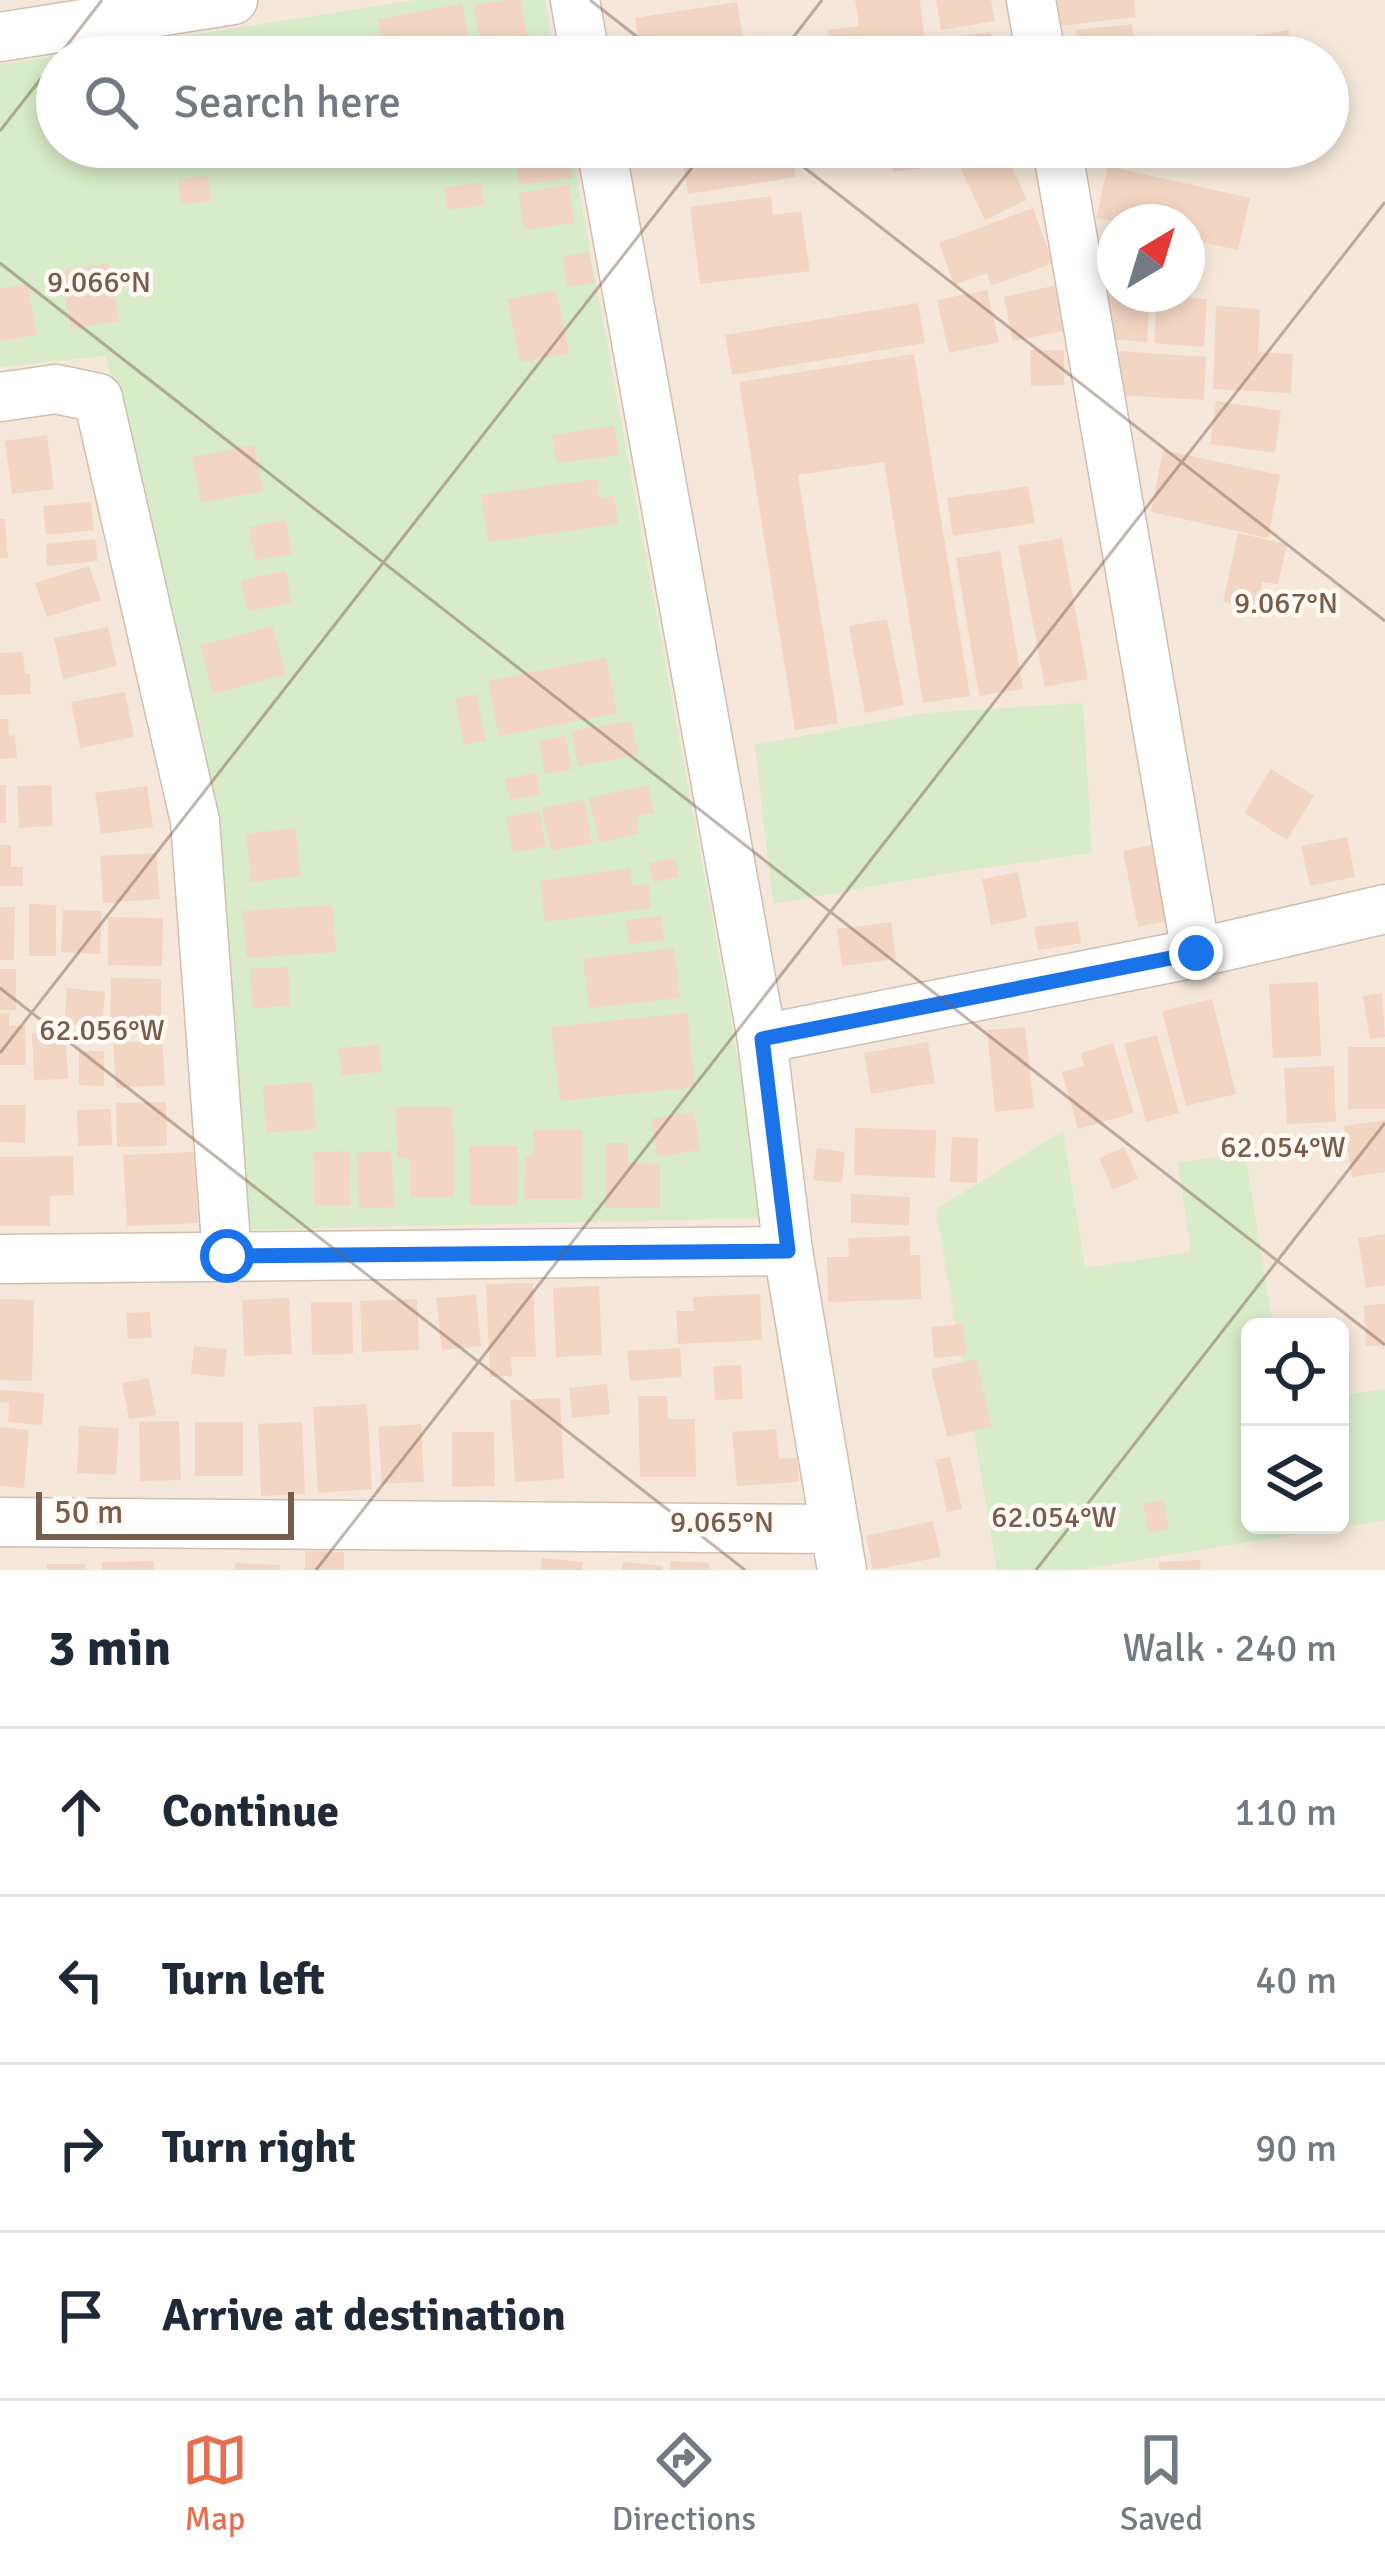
<!DOCTYPE html>
<html lang="en">
<head>
<meta charset="utf-8">
<style>
	:root { --surface:#fff; --page:#f2f2f3; --text:#1f2937; --muted:#747a83; --line:#e0e1e3; --accent:#e76f51 }
	body { margin:0; font-family:Signika,sans-serif; background:var(--page); color:var(--text) }
	.controls { position:absolute; right:36px; bottom:36px; display:grid; overflow:hidden; border-radius:18px; box-shadow:0 6px 18px #0003 }
	.controls button { width:108px; height:108px; display:grid; place-items:center; padding:0; border:0; border-bottom:3px solid var(--line); background:var(--surface); color:var(--text); font:60px sans-serif }
	.compass { position:absolute; left:1097px; top:204px; width:108px; height:108px; border-radius:50%; background:var(--surface); box-shadow:0 6px 18px #0003; rotate:38deg }
	.scale { position:absolute; left:36px; bottom:30px; width:258px; box-sizing:border-box; padding-left:12px; border:6px solid #7a5c4d; border-top:0; font-size:33px; line-height:42px; white-space:nowrap; color:#7a5c4d; -webkit-text-stroke:9px #fffaf3; paint-order:stroke }
	.stop { position:absolute; width:36px; height:36px; margin:-27px; border:9px solid #1a73e8; border-radius:50%; background:#fff }
	.stop.end { background:#1a73e8; border-color:#fff; box-shadow:0 3px 12px #0008 }
	.list { margin:0; padding:0; list-style:none }
	h2 { display:flex; justify-content:space-between; align-items:center; height:156px; margin:0; padding:0 48px; font-size:51px }
	h2 small { font-size:39px; font-weight:400; color:var(--muted) }
	.list li { display:grid; grid-template-columns:78px 1fr auto; gap:36px; align-items:center; box-sizing:border-box; height:168px; padding:0 48px; border-top:3px solid var(--line) }
	.list b { display:block; font-size:45px; white-space:nowrap }
	.list em { font-size:39px; font-style:normal; color:var(--muted) }
	.icon { flex:none; width:66px; height:66px; fill:none; stroke:currentColor; stroke-width:2; stroke-linecap:round; stroke-linejoin:round }
	.map { position:relative; flex:none; width:1385px; height:1570px; overflow:hidden }
	.search { position:absolute; background:var(--surface); box-shadow:0 6px 18px #0003; left:36px; right:36px; top:36px; height:132px; display:flex; align-items:center; gap:30px; box-sizing:border-box; padding:0 42px; border-radius:66px; color:var(--muted); font-size:45px }
	.sheet { height:828px; background:var(--surface) }
	nav { display:flex; justify-content:space-around; align-items:center; box-sizing:border-box; height:168px; border-top:3px solid var(--line); background:var(--surface); font-size:33px; color:var(--muted) }
	nav a { display:grid; justify-items:center; gap:6px }
	nav .on { color:var(--accent) }
	.map>svg:first-child { display:block }
	.residential { fill:#f5e8da; fill-rule:evenodd }
	.green { fill:#d8ecc9 }
	.building { fill:#f3d5c3 }
	.lines { fill:none; stroke-linecap:round; stroke-linejoin:round }
	.minor-casing { stroke:#d1beb0; stroke-width:51 }
	.minor { stroke:#fff; stroke-width:48 }
	.route { stroke:#1a73e8; stroke-width:15 }
	.ticks { fill:none; stroke:#7a5c4d; stroke-width:3; stroke-opacity:0.45 }
	.ticks-label { font-size:30px; text-anchor:middle; fill:#7a5c4d; stroke:#fffaf3; stroke-width:9; stroke-linejoin:round; paint-order:stroke }
</style>
</head>
<body>
<div class="map">
<svg width="1385" height="1570" viewBox="0 0 1385 1570">
	<rect width="100%" height="100%" fill="#fdf6ec"/>
	<!-- residential -->
	<path class="residential" d="M0 0H1385V1570H0ZM57 57H1328V147H57ZM1115 222H1187V294H1115ZM1250 1327H1340V1525H1250Z"/>
	<!-- green -->
	<g class="green">
		<polygon points="416,0 545,0 555,57 57,57 57,147 571,147 767,1218 245,1230 212,824 106,356 0,367 0,65"/>
		<polygon points="1083,703 1092,853 948,873 773,904 755,745 926,713"/>
		<polygon points="1063,1131 1085,1268 1191,1252 1178,1163 1245,1153 1273,1327 1250,1327 1250,1525 1340,1525 1340,1395 1385,1389 1385,1520 1076,1570 997,1570 936,1209"/>
	</g>
	<!-- building -->
	<g class="building">
		<polygon points="506,0 521,0 530,53 507,57 505,42 481,46 474,5"/>
		<polygon points="855,0 920,0 925,45 832,57 828,30 859,26"/>
		<polygon points="936,0 991,0 995,21 941,30"/>
		<polygon points="1057,0 1134,0 1136,17 1060,26"/>
		<polygon points="737,2 746,55 641,57 635,18"/>
		<polygon points="462,4 472,57 385,57 378,19"/>
		<polygon points="1132,24 1136,57 1080,57 1076,30"/>
		<polygon points="1289,30 1293,57 1230,57 1227,40"/>
		<polygon points="991,32 994,57 937,57 937,54 966,51 964,35"/>
		<polygon points="236,45 238,57 215,57 214,49"/>
		<polygon points="287,47 289,57 243,57 243,54"/>
		<polygon points="292,147 324,147 326,164 294,168"/>
		<polygon points="553,147 568,147 572,178 519,185 516,161 533,159 531,150"/>
		<polygon points="681,147 790,147 796,177 688,194"/>
		<polygon points="889,147 927,147 930,167 893,172"/>
		<polygon points="932,147 966,147 968,158 934,162"/>
		<polygon points="999,147 1003,147 1027,200 985,220 959,165"/>
		<polygon points="1108,147 1153,147 1154,149 1110,157"/>
		<polygon points="1108,166 1250,198 1238,250 1187,239 1187,222 1115,222 1096,218"/>
		<polygon points="208,176 211,201 181,204 178,179"/>
		<polygon points="481,182 484,205 447,210 444,188"/>
		<polygon points="569,185 574,223 524,230 518,193"/>
		<polygon points="771,196 773,215 801,211 810,271 700,284 690,207"/>
		<polygon points="1033,208 1053,263 991,286 987,273 954,285 939,243"/>
		<polygon points="1187,248 1206,252 1199,285 1187,282"/>
		<polygon points="589,252 594,283 567,287 563,256"/>
		<polygon points="108,263 119,321 71,329 60,271"/>
		<polygon points="1109,282 1115,282 1115,294 1150,294 1147,342 1106,339"/>
		<polygon points="28,284 36,335 0,341 0,289"/>
		<polygon points="1057,285 1067,330 1013,341 1004,297"/>
		<polygon points="556,290 569,353 520,362 507,299"/>
		<polygon points="987,290 999,342 949,353 937,300"/>
		<polygon points="1157,296 1207,299 1204,347 1154,343"/>
		<polygon points="918,303 925,343 732,375 725,335"/>
		<polygon points="1216,306 1260,309 1258,352 1293,354 1291,393 1213,389"/>
		<polygon points="1030,350 1064,350 1064,385 1031,386"/>
		<polygon points="1119,351 1206,357 1204,400 1117,395"/>
		<polygon points="914,354 970,696 923,703 884,462 798,475 838,723 795,730 739,382"/>
		<polygon points="1216,401 1281,411 1275,453 1210,444"/>
		<polygon points="614,426 619,455 557,463 552,435"/>
		<polygon points="47,435 54,489 12,494 5,441"/>
		<polygon points="254,445 263,491 201,503 192,457"/>
		<polygon points="1163,450 1280,475 1268,538 1151,512"/>
		<polygon points="596,479 599,498 614,496 618,524 488,542 481,495"/>
		<polygon points="1028,486 1035,523 953,536 947,498"/>
		<polygon points="91,502 94,530 46,535 43,506"/>
		<polygon points="0,519 5,519 8,558 0,558"/>
		<polygon points="286,520 292,554 255,560 249,527"/>
		<polygon points="1238,533 1287,544 1278,584 1262,582 1257,609 1223,602"/>
		<polygon points="1062,538 1088,679 1045,687 1018,546"/>
		<polygon points="95,539 98,561 47,566 46,544"/>
		<polygon points="1000,551 1023,689 979,696 956,558"/>
		<polygon points="89,566 101,600 47,617 35,583"/>
		<polygon points="286,571 291,603 247,611 241,580"/>
		<polygon points="887,619 904,705 865,713 849,626"/>
		<polygon points="272,626 286,674 213,694 200,646"/>
		<polygon points="108,627 117,666 63,679 54,638"/>
		<polygon points="23,652 25,674 30,673 31,694 0,695 0,653"/>
		<polygon points="606,658 617,713 499,736 488,681"/>
		<polygon points="125,692 134,737 80,748 71,702"/>
		<polygon points="476,694 486,741 464,745 455,698"/>
		<polygon points="0,719 8,719 9,736 15,735 17,758 0,759"/>
		<polygon points="631,721 638,755 578,766 571,731"/>
		<polygon points="565,736 572,769 545,774 539,741"/>
		<polygon points="1271,769 1314,796 1287,840 1244,813"/>
		<polygon points="536,773 540,794 510,800 505,779"/>
		<rect x="0" y="785" width="6" height="38"/>
		<polygon points="51,785 53,826 19,828 17,786"/>
		<polygon points="648,785 654,813 636,816 639,834 599,842 589,798"/>
		<polygon points="147,786 153,827 101,834 95,793"/>
		<polygon points="584,800 592,843 551,851 542,808"/>
		<polygon points="539,811 546,846 513,853 506,817"/>
		<polygon points="295,828 301,876 251,882 246,834"/>
		<polygon points="1347,837 1355,877 1310,886 1301,846"/>
		<polygon points="1156,844 1171,920 1138,927 1123,851"/>
		<polygon points="0,845 11,845 11,867 23,867 23,886 0,886"/>
		<polygon points="156,853 160,899 103,903 100,856"/>
		<polygon points="675,858 678,877 653,882 649,863"/>
		<polygon points="630,868 633,886 649,884 651,908 545,922 540,881"/>
		<polygon points="1018,872 1027,918 991,925 982,879"/>
		<polygon points="29,904 56,905 56,956 29,956"/>
		<polygon points="332,905 336,952 246,958 243,911"/>
		<polygon points="0,907 15,907 14,960 0,960"/>
		<polygon points="63,910 102,911 100,954 61,952"/>
		<polygon points="662,916 664,940 629,944 626,920"/>
		<polygon points="108,917 163,918 162,966 108,965"/>
		<polygon points="1078,921 1081,943 1038,950 1034,927"/>
		<polygon points="891,922 896,959 842,966 837,929"/>
		<polygon points="674,948 680,998 589,1008 583,959"/>
		<polygon points="288,967 290,1006 252,1008 251,969"/>
		<rect x="0" y="969" width="16" height="41"/>
		<polygon points="111,978 161,979 161,1028 110,1027"/>
		<polygon points="1318,982 1321,1056 1273,1058 1269,984"/>
		<polygon points="67,988 105,992 102,1027 64,1024"/>
		<polygon points="1382,993 1385,1037 1370,1039 1363,996"/>
		<polygon points="1212,999 1236,1094 1186,1106 1162,1011"/>
		<polygon points="9,1013 9,1026 25,1026 26,1065 0,1065 0,1014"/>
		<polygon points="687,1013 695,1087 560,1101 551,1027"/>
		<polygon points="1025,1027 1034,1108 995,1112 987,1030"/>
		<polygon points="65,1031 68,1079 34,1080 32,1033"/>
		<polygon points="1157,1035 1179,1113 1146,1122 1124,1044"/>
		<polygon points="162,1040 165,1085 116,1088 113,1043"/>
		<polygon points="928,1042 935,1083 871,1094 864,1053"/>
		<polygon points="1113,1043 1134,1113 1078,1129 1062,1072 1084,1066 1081,1053"/>
		<polygon points="379,1045 381,1072 342,1075 339,1048"/>
		<rect x="1348" y="1047" width="37" height="62"/>
		<polygon points="79,1051 104,1051 104,1086 79,1085"/>
		<polygon points="1334,1066 1336,1122 1287,1124 1284,1068"/>
		<polygon points="312,1082 316,1129 266,1133 263,1086"/>
		<polygon points="166,1102 167,1146 117,1147 116,1103"/>
		<polygon points="0,1105 26,1105 25,1143 0,1142"/>
		<polygon points="396,1107 452,1107 454,1197 410,1197 409,1158 397,1158"/>
		<polygon points="111,1109 112,1145 78,1146 77,1110"/>
		<polygon points="694,1112 700,1150 657,1157 651,1119"/>
		<polygon points="1385,1120 1385,1172 1352,1177 1344,1126"/>
		<polygon points="855,1128 936,1130 935,1178 854,1175"/>
		<polygon points="533,1130 582,1130 582,1199 524,1199 525,1156 533,1156"/>
		<polygon points="952,1137 978,1138 977,1183 950,1182"/>
		<polygon points="605,1143 628,1143 628,1163 660,1164 660,1208 605,1208"/>
		<rect x="469" y="1146" width="48" height="59"/>
		<polygon points="1124,1147 1138,1178 1113,1190 1099,1158"/>
		<polygon points="817,1148 845,1152 842,1183 813,1180"/>
		<polygon points="349,1151 351,1205 314,1205 313,1152"/>
		<polygon points="391,1151 395,1207 359,1208 356,1153"/>
		<polygon points="194,1152 198,1223 127,1226 123,1155"/>
		<polygon points="73,1156 74,1195 50,1196 50,1226 0,1226 0,1157"/>
		<polygon points="851,1194 910,1197 909,1225 851,1223"/>
		<polygon points="1385,1234 1385,1285 1366,1288 1358,1238"/>
		<polygon points="910,1236 910,1255 920,1255 921,1299 828,1302 827,1257 849,1257 848,1238"/>
		<polygon points="533,1283 536,1357 511,1357 512,1376 490,1377 486,1284"/>
		<polygon points="599,1286 602,1355 556,1357 553,1288"/>
		<polygon points="760,1294 762,1340 678,1344 676,1311 694,1311 693,1297"/>
		<polygon points="476,1295 481,1346 442,1350 436,1298"/>
		<polygon points="289,1298 292,1354 244,1356 242,1300"/>
		<polygon points="0,1299 34,1300 32,1381 0,1380"/>
		<polygon points="417,1299 419,1350 362,1352 360,1301"/>
		<polygon points="311,1302 352,1302 353,1354 312,1355"/>
		<polygon points="1385,1304 1385,1345 1366,1346 1364,1305"/>
		<polygon points="150,1312 152,1338 128,1339 126,1313"/>
		<polygon points="963,1324 966,1355 934,1358 931,1327"/>
		<polygon points="194,1346 227,1349 224,1377 191,1374"/>
		<polygon points="680,1348 682,1377 630,1381 627,1351"/>
		<polygon points="976,1359 992,1427 947,1437 931,1369"/>
		<polygon points="741,1365 743,1399 715,1400 713,1366"/>
		<polygon points="149,1378 156,1415 129,1419 122,1383"/>
		<polygon points="607,1384 610,1414 572,1418 569,1388"/>
		<polygon points="0,1390 44,1393 42,1425 8,1422 9,1403 0,1402"/>
		<polygon points="638,1396 667,1396 668,1419 695,1419 696,1477 640,1477"/>
		<polygon points="560,1398 564,1479 515,1482 510,1400"/>
		<polygon points="367,1404 372,1489 318,1493 313,1407"/>
		<polygon points="179,1421 181,1480 140,1481 139,1422"/>
		<rect x="195" y="1422" width="48" height="54"/>
		<polygon points="302,1422 305,1494 261,1496 258,1424"/>
		<polygon points="421,1424 424,1482 382,1484 378,1427"/>
		<polygon points="79,1426 119,1428 116,1475 77,1473"/>
		<polygon points="0,1427 29,1430 24,1488 0,1486"/>
		<polygon points="776,1429 779,1459 797,1458 799,1482 737,1486 732,1432"/>
		<polygon points="452,1432 494,1432 495,1486 452,1487"/>
		<polygon points="950,1457 962,1509 947,1512 935,1460"/>
		<polygon points="1163,1500 1169,1529 1149,1533 1143,1504"/>
		<polygon points="933,1521 941,1557 873,1570 866,1536"/>
		<polygon points="305,1551 344,1552 344,1570 305,1570"/>
		<polygon points="542,1558 583,1562 582,1570 541,1570"/>
		<polygon points="1200,1560 1201,1570 1159,1570 1159,1562"/>
		<polygon points="154,1561 154,1570 102,1570 102,1562"/>
		<polygon points="670,1561 709,1563 709,1570 670,1570"/>
		<polygon points="623,1562 663,1566 662,1570 622,1570"/>
		<polygon points="235,1563 280,1565 280,1570 234,1570"/>
		<rect x="47" y="1564" width="38" height="6"/>
	</g>
	<g class="lines">
		<defs>
			<g id="minor">
				<polyline points="575,0 585,57"/>
				<polyline points="1031,0 1041,57"/>
				<polyline points="0,37 233,0"/>
				<polyline points="601,147 762,1039 788,1251 842,1570"/>
				<polyline points="1057,147 1196,953"/>
				<polyline points="0,397 56,389 98,398 195,821 227,1256"/>
				<polyline points="762,1039 1196,953 1385,909"/>
				<polyline points="0,1259 788,1251"/>
				<polyline points="0,1522 835,1529"/>
			</g>
		</defs>
		<!-- minor casing -->
		<use href="#minor" class="minor-casing"/>
		<!-- minor -->
		<use href="#minor" class="minor"/>
	</g>
	<g class="lines">
		<!-- route -->
		<polyline class="route" points="227,1256 788,1251 762,1039 1196,953"/>
	</g>
	<!-- ticks -->
	<path class="ticks" d="M590 0 663 57M58 57 102 0M778 57 822 0M0 131 57 58M778 147 1385 621M0 263 1385 1345M0 988 745 1570M0 1053 708 147M316 1570 1385 202M1036 1570 1385 1123"/>
	<g class="ticks-label">
		<text x="99" y="292">9.066°N</text>
		<text x="1286" y="613">9.067°N</text>
		<text x="102" y="1040">62.056°W</text>
		<text x="1283" y="1157">62.054°W</text>
		<text x="1054" y="1527">62.054°W</text>
		<text x="722" y="1532">9.065°N</text>
	</g>
</svg>
<div class="controls">
<button><svg class="icon" aria-label="locate" viewBox="0 0 24 24"><circle cx="12" cy="12" r="6"/><path d="M12 2v4M12 18v4M2 12h4M18 12h4"/></svg></button>
<button><svg class="icon" aria-label="layers" viewBox="0 0 24 24"><path d="M12 4l9 5-9 5-9-5zM3 14l9 5 9-5"/></svg></button>
</div>
<svg class="compass" viewBox="-18 -18 36 36"><path d="M0-13l5 13h-10z" fill="#e53935"/><path d="M0 13l5-13h-10z" fill="#747a83"/></svg>
<div class="scale">50 m</div>
<div class="stop" style="left:227px;top:1256px"></div>
<div class="stop end" style="left:1196px;top:953px"></div>
<div class="search"><svg class="icon" aria-label="search" viewBox="0 0 24 24"><circle cx="10" cy="10" r="6"/><path d="M15 15l6 6"/></svg>Search here</div>
</div>
<section class="sheet">
<h2>3 min<small>Walk · 240 m</small></h2>
<ul class="list">
<li><svg class="icon" aria-label="ahead" viewBox="0 0 24 24"><path d="M12 20V5M6 11l6-6 6 6"/></svg><div><b>Continue</b></div><em>110 m</em></li>
<li><svg class="icon" aria-label="left" viewBox="0 0 24 24"><path d="M17 20v-9H6M10 6l-5 5 5 5"/></svg><div><b>Turn left</b></div><em>40 m</em></li>
<li><svg class="icon" aria-label="right" viewBox="0 0 24 24"><path d="M7 20v-9h11M14 6l5 5-5 5"/></svg><div><b>Turn right</b></div><em>90 m</em></li>
<li><svg class="icon" aria-label="arrive" viewBox="0 0 24 24"><path d="M6 21V4h12l-3 4 3 4H6"/></svg><div><b>Arrive at destination</b></div></li>
</ul>
</section>
<nav>
<a class="on"><svg class="icon" aria-label="map" viewBox="0 0 24 24"><path d="M3 6l6-2 6 2 6-2v14l-6 2-6-2-6 2zM9 4v14M15 6v14"/></svg>Map</a>
<a><svg class="icon" aria-label="directions" viewBox="0 0 24 24"><path d="M12 3l9 9-9 9-9-9zM9 14v-3h6M13 9l2 2-2 2"/></svg>Directions</a>
<a><svg class="icon" aria-label="saved" viewBox="0 0 24 24"><path d="M7 4h10v16l-5-4-5 4z"/></svg>Saved</a>
</nav>
</body>
</html>
